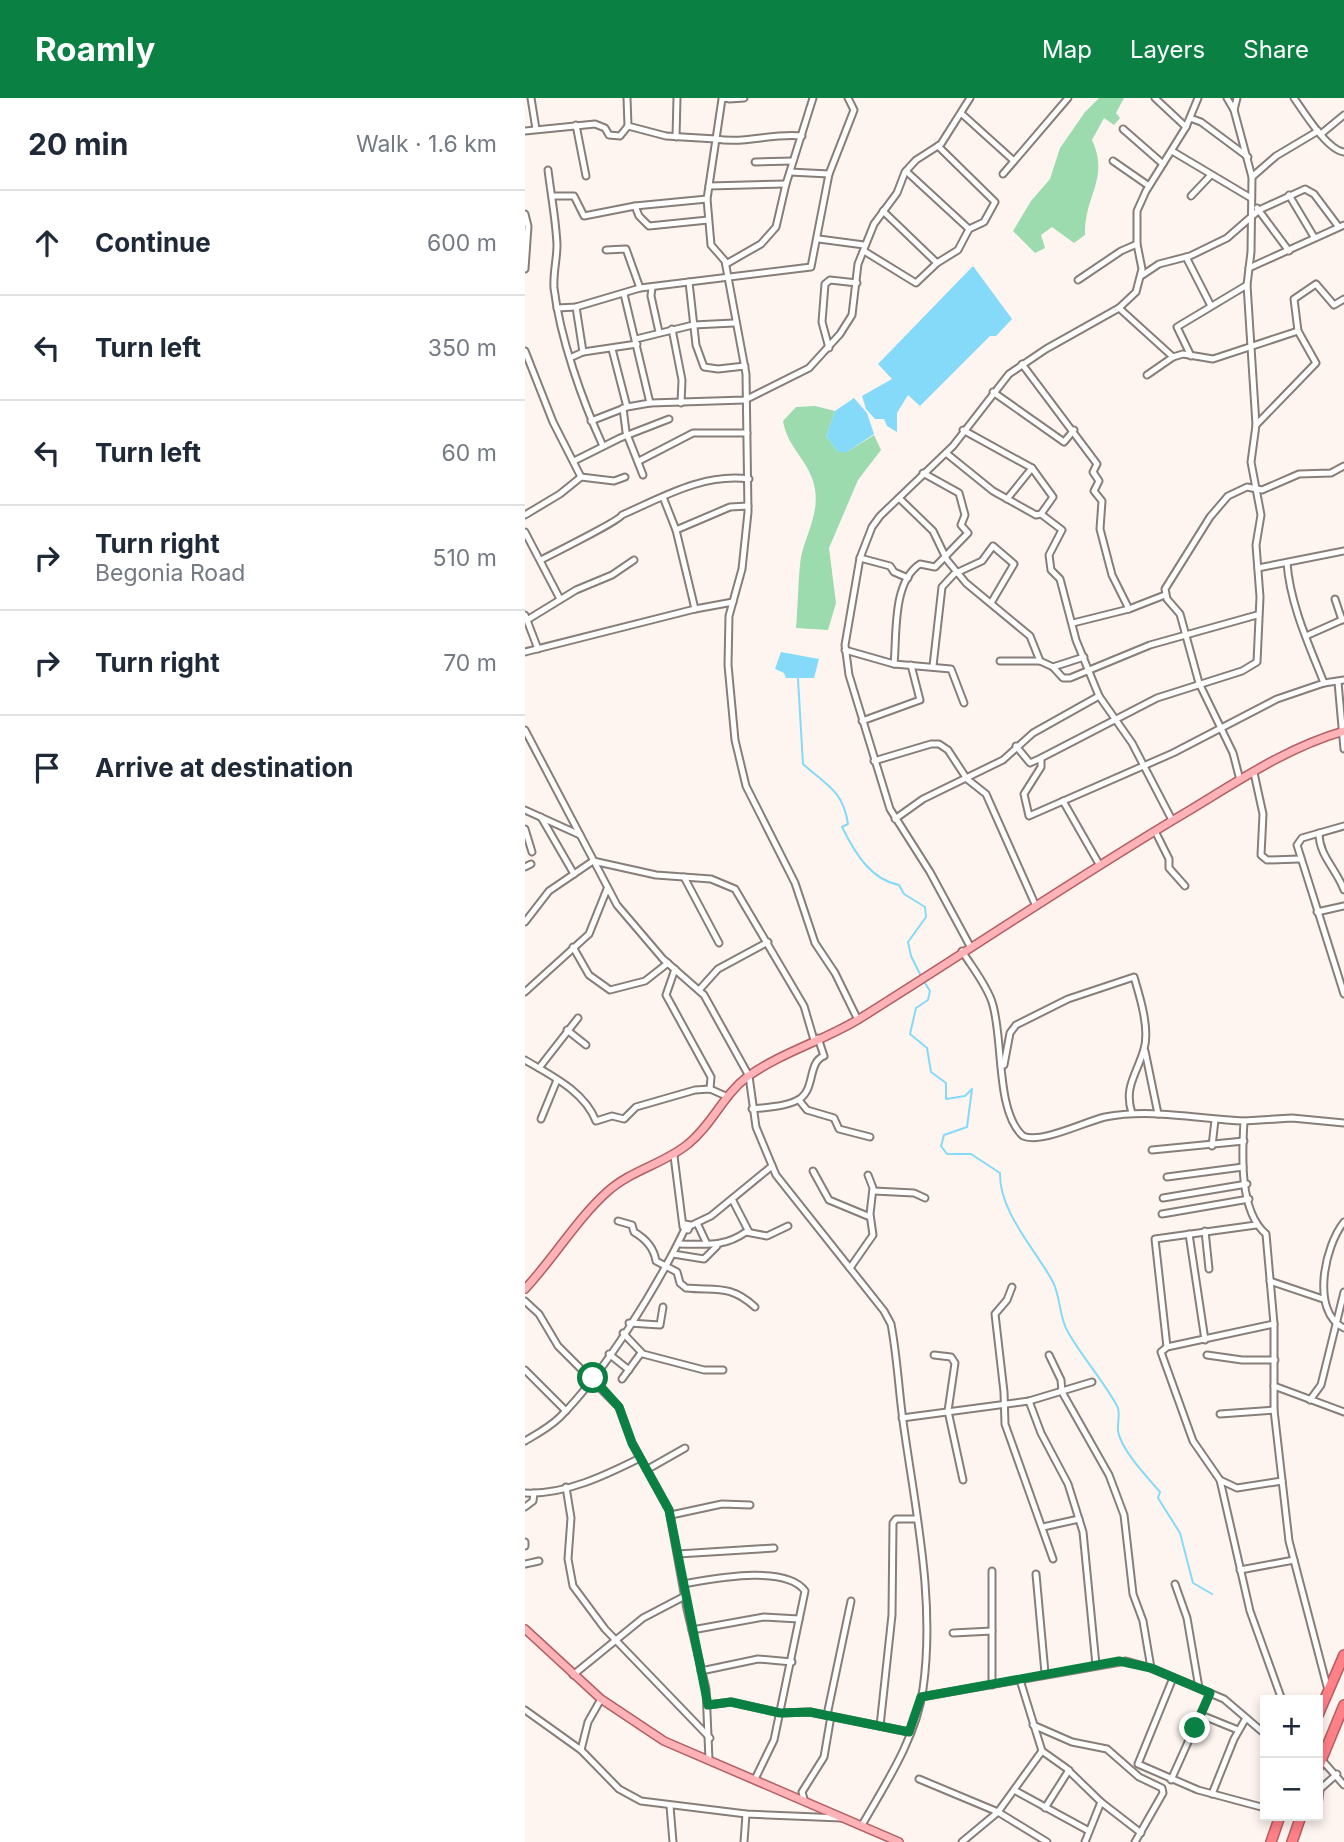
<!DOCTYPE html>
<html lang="en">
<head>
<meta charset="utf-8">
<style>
	:root { --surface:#fff; --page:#f2f2f3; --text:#1f2937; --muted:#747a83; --line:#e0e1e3; --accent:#0b8043 }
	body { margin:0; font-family:Inter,sans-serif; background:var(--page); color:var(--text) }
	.controls { position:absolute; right:21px; bottom:21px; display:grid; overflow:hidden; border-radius:0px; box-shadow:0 4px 10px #0003 }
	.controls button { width:63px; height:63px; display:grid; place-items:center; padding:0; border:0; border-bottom:2px solid var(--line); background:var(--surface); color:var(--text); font:35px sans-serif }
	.stop { position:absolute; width:21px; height:21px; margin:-16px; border:5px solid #0b8043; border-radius:50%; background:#fff }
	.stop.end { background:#0b8043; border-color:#fff; box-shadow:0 2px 7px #0008 }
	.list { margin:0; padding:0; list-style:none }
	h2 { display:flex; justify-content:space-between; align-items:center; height:91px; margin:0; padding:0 28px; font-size:30px }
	h2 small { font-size:23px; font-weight:400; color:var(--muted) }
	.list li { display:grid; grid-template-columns:46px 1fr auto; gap:21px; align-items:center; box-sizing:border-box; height:105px; padding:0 28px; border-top:2px solid var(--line) }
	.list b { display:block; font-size:26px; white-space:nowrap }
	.list p { margin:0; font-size:23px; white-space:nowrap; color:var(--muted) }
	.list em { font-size:23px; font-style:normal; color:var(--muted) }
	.icon { flex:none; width:38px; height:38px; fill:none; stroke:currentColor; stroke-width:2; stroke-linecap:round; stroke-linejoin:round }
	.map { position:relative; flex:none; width:819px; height:1744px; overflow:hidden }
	header { display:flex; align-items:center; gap:42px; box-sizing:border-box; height:98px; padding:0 35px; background:var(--accent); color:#fff }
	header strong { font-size:33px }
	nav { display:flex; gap:38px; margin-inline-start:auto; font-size:24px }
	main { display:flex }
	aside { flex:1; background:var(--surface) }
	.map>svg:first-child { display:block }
	.green { fill:#9cdbad }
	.water { fill:#84daf8 }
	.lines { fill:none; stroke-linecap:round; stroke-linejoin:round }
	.stream { stroke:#84daf8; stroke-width:2 }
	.minor-casing { stroke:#877d79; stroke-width:9 }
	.major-casing { stroke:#b25e62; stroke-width:10 }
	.highway-casing { stroke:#b25e62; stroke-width:12 }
	.minor { stroke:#fff; stroke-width:5 }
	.major { stroke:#ffb3b7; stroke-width:7 }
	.highway { stroke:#ff8087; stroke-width:9 }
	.route { stroke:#0b8043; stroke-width:9 }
</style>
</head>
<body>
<header>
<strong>Roamly</strong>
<nav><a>Map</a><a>Layers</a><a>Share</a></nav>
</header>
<main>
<aside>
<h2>20 min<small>Walk · 1.6 km</small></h2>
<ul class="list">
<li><svg class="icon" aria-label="ahead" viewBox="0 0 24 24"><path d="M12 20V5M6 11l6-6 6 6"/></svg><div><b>Continue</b></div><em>600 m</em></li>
<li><svg class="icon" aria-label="left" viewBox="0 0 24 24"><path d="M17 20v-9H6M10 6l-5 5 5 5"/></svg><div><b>Turn left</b></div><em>350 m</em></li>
<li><svg class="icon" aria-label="left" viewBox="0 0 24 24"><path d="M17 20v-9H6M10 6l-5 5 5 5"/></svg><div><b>Turn left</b></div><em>60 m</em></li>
<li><svg class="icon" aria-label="right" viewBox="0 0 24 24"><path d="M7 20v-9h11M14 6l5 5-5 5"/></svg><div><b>Turn right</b><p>Begonia Road</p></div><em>510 m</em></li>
<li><svg class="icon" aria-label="right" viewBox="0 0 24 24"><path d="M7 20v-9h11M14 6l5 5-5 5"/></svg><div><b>Turn right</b></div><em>70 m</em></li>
<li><svg class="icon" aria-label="arrive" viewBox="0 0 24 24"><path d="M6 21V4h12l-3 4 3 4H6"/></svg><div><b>Arrive at destination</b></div></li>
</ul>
</aside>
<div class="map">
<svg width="819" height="1744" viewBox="0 0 819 1744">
	<rect width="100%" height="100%" fill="#fef5f1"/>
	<!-- green -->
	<g class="green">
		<path d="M574 0H599L591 15 595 20 589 27 579 20 567 42C585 81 559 97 560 137L549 145 527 129 516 137 520 150 510 155 488 133 506 103 525 81 535 50 560 14Z"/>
		<path d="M290 308 310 313 301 338 313 354H322L349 337 356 352 333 382 304 450 311 505 303 532 271 530C273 509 273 479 276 459 282 432 298 410 287 380 279 359 262 347 258 323L271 309Z"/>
	</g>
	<!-- water -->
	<g class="water">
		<polygon points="448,168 487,221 471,238 465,238 395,308 383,297 372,315 372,334 362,328 359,321 350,321 341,311 337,298 367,281 353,266"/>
		<polygon points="329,300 342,315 349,336 322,354 313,354 301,338 310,313"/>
		<polygon points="256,554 294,561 289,580 261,580 259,575 250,571"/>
	</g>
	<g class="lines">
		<!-- stream -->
		<g class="stream">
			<path d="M273 581 278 666C301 687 318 692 323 726L317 729C330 755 345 781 374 787L379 796 400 809 401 819 383 844 386 858 397 880"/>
			<path d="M400 885 405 893 403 902 391 910 385 936 402 950 406 974 421 985V1001L440 998 447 991 442 1029 419 1037 416 1048 422 1056H446L475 1075C474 1114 511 1152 528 1184 536 1200 534 1220 543 1234 557 1259 578 1282 592 1308 596 1314 592 1326 593 1333 596 1352 623 1380 635 1394L633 1400 655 1435 668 1485 687 1496"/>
		</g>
		<defs>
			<g id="minor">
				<polyline points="6,0 11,31"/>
				<polyline points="102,0 103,28 141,38 191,41 182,101 186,147 200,163 221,276 223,414 217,471 204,518 203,567 210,642 221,688 270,785 290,845 310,875 333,922"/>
				<path d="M204 0 197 1 191 41C219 46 247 35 277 38"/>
				<polyline points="630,0 661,29"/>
				<polyline points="702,0 709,12"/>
				<polyline points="712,0 709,12 727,79 726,154 722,187 731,327"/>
				<path d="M769 0C779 14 802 52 819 54"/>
				<polyline points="204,1 219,0"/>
				<polyline points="437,16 489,63"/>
				<polyline points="665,20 676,24 723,59"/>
				<polyline points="51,27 61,78"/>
				<polyline points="598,31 638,66"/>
				<polyline points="0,33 70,26 80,30 84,37 95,38 103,28"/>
				<polyline points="796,36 819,17"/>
				<polyline points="151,39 152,0"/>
				<polyline points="647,53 726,100"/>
				<polyline points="588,63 624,88"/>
				<polyline points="230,64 268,63"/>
				<path d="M23 72C26 97 31 122 32 147 32 161 28 175 29 190 35 240 57 302 78 348"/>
				<polyline points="381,73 444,131"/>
				<polyline points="265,74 304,76 329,12 323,0"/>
				<polyline points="478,76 543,0"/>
				<polyline points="727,79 751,58 793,33"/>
				<polyline points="184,88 261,86"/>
				<polyline points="764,97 789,139"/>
				<polyline points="27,98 49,98 59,118 110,108 182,101"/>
				<polyline points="666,98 685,78"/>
				<polyline points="110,108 114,118 124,128 183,122"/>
				<polyline points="732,110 764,153"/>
				<polyline points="358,113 412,165 433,152 444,131 459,124 470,104 413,48"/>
				<polyline points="0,116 3,128 0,171"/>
				<polyline points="294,141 339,147"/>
				<polyline points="81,152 101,151 115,190"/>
				<polyline points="339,153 391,185 412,165"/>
				<polyline points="661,159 686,208"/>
				<polyline points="201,166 236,146 251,129 261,86 288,0"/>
				<polyline points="724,170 819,127"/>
				<polyline points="616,178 634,166 665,158 702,140 734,112 780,91 789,96 813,128"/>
				<polyline points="553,182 596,153 612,146"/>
				<polyline points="164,184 171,247 179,269 193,271 220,268"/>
				<polyline points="127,189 126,198 134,234"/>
				<polyline points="99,196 125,305"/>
				<polyline points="819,201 809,207 791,186 769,201 773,233 791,265 731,327 726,364 736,417 731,447 735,499 732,564 717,573 632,600 516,660 516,669 499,696 504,718 648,655 752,601 799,585 819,582"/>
				<polyline points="51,209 58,254"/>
				<polyline points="32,210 51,209 115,190 286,169 304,76"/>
				<polyline points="594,210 648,259 658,256 688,261 773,233"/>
				<polyline points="147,231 157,282 156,305"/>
				<polyline points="111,241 168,227 209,225"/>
				<polyline points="304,250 297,224 300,186 305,182 332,185"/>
				<polyline points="87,251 102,309"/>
				<polyline points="0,253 28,324 56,379"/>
				<polyline points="666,258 652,229 722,187"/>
				<polyline points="47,259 58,254 112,246"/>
				<polyline points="497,266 572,366 568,374 574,383 569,393 577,403 575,431 587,477 604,511"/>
				<polyline points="622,277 648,259"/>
				<polyline points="468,294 539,344 549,332"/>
				<polyline points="98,310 101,334 118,377"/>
				<polyline points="66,323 102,309 125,305 220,302 284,270 315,236 327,217 333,166 349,126 372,95 380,74 391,62 416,46 445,0"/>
				<polyline points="421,355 468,393 511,417 516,416 528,399 507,370 438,332"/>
				<polyline points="49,363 95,340 144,321"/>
				<polyline points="114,363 168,335 222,335"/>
				<polyline points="138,399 151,432 170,511"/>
				<polyline points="374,400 408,433 422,462 441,485 505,538 515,563"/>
				<polyline points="482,401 507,370"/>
				<polyline points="516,416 537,432 524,457 526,472 535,481 551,542 574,598 607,645 647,722"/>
				<polyline points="0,417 35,396 56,379 89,383 100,379"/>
				<polyline points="151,432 205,409 223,408"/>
				<polyline points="0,434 35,501"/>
				<polyline points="335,460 365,468 369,474 383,480"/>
				<path d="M16 462C29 455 94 423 97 417 138 399 178 375 224 381"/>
				<path d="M762 465C765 506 784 547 799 585"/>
				<polyline points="733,470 819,453"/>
				<polyline points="810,501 817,522"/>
				<polyline points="0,517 13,551"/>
				<polyline points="2,522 51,492 87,477 109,462"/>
				<polyline points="548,525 604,511 640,497"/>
				<polyline points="781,538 819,521"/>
				<polyline points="320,552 369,566 426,571 439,605"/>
				<polyline points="0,554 170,511 208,504"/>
				<polyline points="475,563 515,563 528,569 559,559"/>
				<path d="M369 566C372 537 367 484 395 466L410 469 443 435 436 427 440 417 434 395 398 375"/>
				<polyline points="408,568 417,489 429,476 457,463 468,448 489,466 466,505"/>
				<polyline points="528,569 538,580 545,580 625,547 732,517"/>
				<polyline points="813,584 819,651"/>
				<polyline points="337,623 395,602 386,567"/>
				<path d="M0 632 92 807 138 861 179 897 224 978 231 1029 251 1077 359 1213 366 1226C373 1263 374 1300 380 1337 392 1420 410 1506 398 1591 391 1640 361 1685 337 1727"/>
				<polyline points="491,648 505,665 516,660"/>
				<polyline points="349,663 406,646 414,646 423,652 442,681 461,696 510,806"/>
				<polyline points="729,675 738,716 736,757 742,762 775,761"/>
				<polyline points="715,682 708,655 674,585 655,516 642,501 640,491 685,419 703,398 722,389 737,392 774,376 806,375 819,368"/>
				<polyline points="538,703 574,766"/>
				<polyline points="0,712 55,737"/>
				<polyline points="16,719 49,776"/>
				<polyline points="370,721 398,701 478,662 508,635 574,598"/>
				<polyline points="819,728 777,740 772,747 819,896"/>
				<polyline points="0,731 7,754"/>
				<polyline points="630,733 644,761 644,770 660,788"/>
				<path d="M794 735C794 758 811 770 819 792"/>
				<polyline points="0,769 6,766"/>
				<polyline points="159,779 194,845"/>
				<polyline points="792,814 819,808"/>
				<polyline points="0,824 24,793 68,763 131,777 186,781 210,791 279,908 289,942"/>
				<polyline points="445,848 405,774 365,711 324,577 320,547 335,460 347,429 355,418 428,348 484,276 521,251 594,210 611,194 617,171 612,146 612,113 621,93 661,29 673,0"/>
				<polyline points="48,849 64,877 85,892 120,883 143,865"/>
				<path d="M437 853C447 869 461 886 467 904 479 940 470 1013 498 1038 516 1046 559 1024 580 1019 626 1010 673 1021 719 1023 717 1056 714 1113 741 1136L749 1226V1312L764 1443 803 1592"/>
				<polyline points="150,871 141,897 186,979 185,991"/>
				<polyline points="175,891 193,871 243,844"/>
				<polyline points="0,894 64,836 82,791"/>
				<polyline points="42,932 61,947"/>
				<polyline points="620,953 633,1016"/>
				<path d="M0 962C27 978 59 993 71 1023L87 1018 99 1021 111 1009 170 992 185 991 203 999"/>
				<path d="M479 967 485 935 491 927 543 901 609 879C615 899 625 931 619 951 613 974 598 989 607 1015"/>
				<polyline points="14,970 53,920"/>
				<polyline points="274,1002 282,1012 309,1020 314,1031 345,1039"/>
				<path d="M227 1011C242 1009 263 1009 276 1000 290 989 283 964 299 958L293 940"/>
				<polyline points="16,1021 32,982"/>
				<polyline points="719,1023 767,1020 819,1025"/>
				<polyline points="687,1048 690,1022"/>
				<polyline points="627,1052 719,1043"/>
				<polyline points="149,1058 158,1129 163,1132 165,1127 160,1126"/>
				<polyline points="288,1073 304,1102 345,1119"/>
				<polyline points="642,1079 718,1069"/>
				<polyline points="349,1093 389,1095 400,1100"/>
				<polyline points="638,1100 722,1086"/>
				<polyline points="207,1101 224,1134"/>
				<polyline points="637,1116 724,1101"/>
				<path d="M93 1123 107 1127 109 1134C121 1141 129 1150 131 1163L152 1174 155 1185 161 1190C191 1193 205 1186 230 1209"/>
				<path d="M819 1124C800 1147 785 1214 819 1230"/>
				<polyline points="172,1125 181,1144"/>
				<polyline points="165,1128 186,1118 247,1068"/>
				<polyline points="680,1133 684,1171"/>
				<polyline points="664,1136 680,1242"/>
				<path d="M153 1146C180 1146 198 1150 221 1134L242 1138 263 1128"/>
				<polyline points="148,1156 179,1161 192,1148"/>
				<polyline points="325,1170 348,1137 345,1116 348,1090 343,1077"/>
				<polyline points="745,1183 798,1201"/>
				<polyline points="487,1189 482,1202 470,1216 479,1294 480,1326 528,1461"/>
				<polyline points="0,1203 14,1216 33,1248 94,1309 107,1345 144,1412 162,1511 181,1591 184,1662"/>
				<polyline points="104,1225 135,1227 138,1209"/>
				<polyline points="749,1226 642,1249 636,1254 668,1343 695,1382 725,1513 757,1602"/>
				<polyline points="98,1235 118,1256 179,1272 198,1272"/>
				<polyline points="642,1249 630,1141 731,1127"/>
				<polyline points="84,1256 104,1272"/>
				<polyline points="409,1257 426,1259 430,1265 423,1313 438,1382"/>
				<polyline points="524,1257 536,1282 537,1294 584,1377 599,1417 608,1496 618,1523 626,1570"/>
				<polyline points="682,1257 717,1262 750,1262"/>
				<polyline points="0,1272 41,1313"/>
				<polyline points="97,1281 116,1255"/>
				<polyline points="749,1288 819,1314"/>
				<polyline points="785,1302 796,1287 819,1194"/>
				<polyline points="504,1303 516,1335 543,1386 558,1434 571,1567"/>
				<polyline points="695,1316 749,1312"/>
				<polyline points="377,1320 504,1303 567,1284"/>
				<path d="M0 1343C12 1336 25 1329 35 1319 80 1274 132 1189 160 1131"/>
				<polyline points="123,1371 160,1350"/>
				<polyline points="695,1382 712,1390 757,1383"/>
				<polyline points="41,1389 46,1420 43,1461 48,1488 80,1531 185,1640"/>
				<path d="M0 1395C40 1397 81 1377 115 1360"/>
				<polyline points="0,1409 8,1403 9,1395"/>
				<polyline points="146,1417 197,1406 225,1407"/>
				<polyline points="518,1429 554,1421"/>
				<polyline points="0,1444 0,1448"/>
				<polyline points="153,1456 249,1450"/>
				<polyline points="0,1466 14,1463"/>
				<polyline points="715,1472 769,1462"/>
				<polyline points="467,1473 467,1587"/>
				<polyline points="511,1476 520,1575"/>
				<path d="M158 1486C188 1481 261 1466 280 1493L249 1642 230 1681"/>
				<polyline points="650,1486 662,1520 674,1590"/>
				<polyline points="167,1532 239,1519 274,1521"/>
				<polyline points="428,1535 467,1533"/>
				<polyline points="176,1573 233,1561 267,1564"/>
				<polyline points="48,1577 118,1520 160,1498"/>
				<polyline points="648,1580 613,1666 673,1692 740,1710"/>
				<polyline points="495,1582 517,1653 541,1670 576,1704 616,1735"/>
				<polyline points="396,1599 601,1563 626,1570 699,1601 740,1636"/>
				<polyline points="183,1607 206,1604 255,1615 285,1614 384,1634"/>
				<polyline points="0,1612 56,1652 94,1691 116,1703 221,1716 316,1720"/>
				<polyline points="302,1617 326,1503"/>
				<polyline points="676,1617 713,1632"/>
				<polyline points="508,1627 547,1644 582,1651 614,1679 637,1690 638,1695 610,1744"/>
				<polyline points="355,1628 367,1517 368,1425 371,1421 392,1421"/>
				<polyline points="56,1652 63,1624 76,1601"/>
				<polyline points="517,1653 473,1714 522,1744"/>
				<polyline points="796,1661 819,1687"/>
				<polyline points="394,1681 473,1714 437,1744"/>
				<polyline points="646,1682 685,1595"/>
				<polyline points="489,1692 564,1733"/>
				<polyline points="793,1693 812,1676"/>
				<polyline points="687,1696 709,1641 721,1620"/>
				<polyline points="279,1701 277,1694 299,1659 306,1618"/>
				<polyline points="145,1708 148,1744"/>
				<polyline points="793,1709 795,1692"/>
				<polyline points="520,1710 544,1672"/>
				<polyline points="219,1744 221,1716"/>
				<polyline points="560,1744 576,1704"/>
			</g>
			<g id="major">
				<path d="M0 1191C29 1160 51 1122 82 1094 106 1072 139 1066 163 1046 187 1027 198 997 222 979 257 954 298 943 334 921 443 853 549 781 660 715 710 685 762 649 819 633"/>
				<polyline points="0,1531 76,1601 139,1643 374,1744"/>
			</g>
			<g id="highway">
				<polyline points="793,1617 819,1557"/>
				<polyline points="793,1670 819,1607"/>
				<polyline points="746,1744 755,1718"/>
				<polyline points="767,1744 776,1718"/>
			</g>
		</defs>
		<!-- minor casing -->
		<use href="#minor" class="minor-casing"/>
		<!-- major casing -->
		<use href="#major" class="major-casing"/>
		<!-- highway casing -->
		<use href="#highway" class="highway-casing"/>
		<!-- minor -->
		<use href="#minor" class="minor"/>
		<!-- major -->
		<use href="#major" class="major"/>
		<!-- highway -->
		<use href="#highway" class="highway"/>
	</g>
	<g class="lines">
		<!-- route -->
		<polyline class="route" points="68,1280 94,1309 107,1345 144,1412 183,1607 206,1604 255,1615 285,1614 384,1634 396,1599 594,1563 626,1570 685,1595 670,1630"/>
	</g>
</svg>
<div class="controls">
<button>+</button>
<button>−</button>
</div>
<div class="stop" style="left:68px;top:1280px"></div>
<div class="stop end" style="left:670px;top:1630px"></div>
</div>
</main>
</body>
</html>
